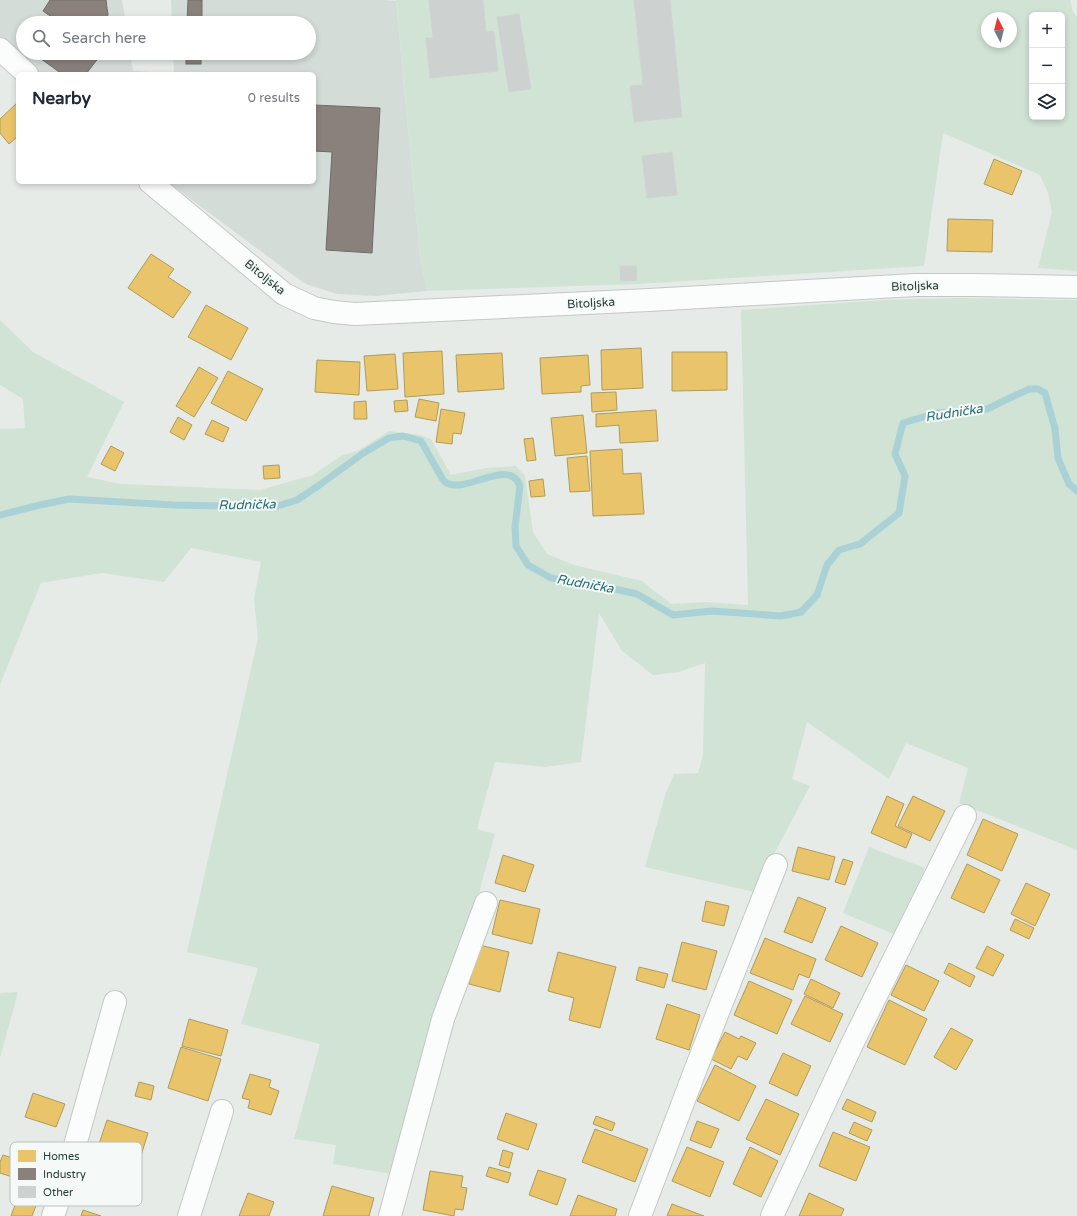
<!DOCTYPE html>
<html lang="en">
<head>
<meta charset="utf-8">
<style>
	:root { --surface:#fff; --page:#f6f6f7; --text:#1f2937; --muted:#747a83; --line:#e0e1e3 }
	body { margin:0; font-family:"Varela Round",sans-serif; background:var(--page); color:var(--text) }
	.controls { position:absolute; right:12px; top:12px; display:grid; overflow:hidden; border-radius:6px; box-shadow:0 2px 6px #0003 }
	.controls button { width:36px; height:36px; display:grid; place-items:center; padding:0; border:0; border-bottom:1px solid var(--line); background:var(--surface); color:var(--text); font:20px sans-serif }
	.compass { position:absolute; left:981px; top:12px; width:36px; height:36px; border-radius:50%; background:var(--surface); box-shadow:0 2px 6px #0003; rotate:353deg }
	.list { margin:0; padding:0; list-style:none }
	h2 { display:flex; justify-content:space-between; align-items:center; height:52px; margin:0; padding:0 16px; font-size:17px }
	h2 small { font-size:13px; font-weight:400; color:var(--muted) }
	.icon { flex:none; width:22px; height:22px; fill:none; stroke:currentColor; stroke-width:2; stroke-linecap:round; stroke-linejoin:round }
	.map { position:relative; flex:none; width:1077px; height:1216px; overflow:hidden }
	.search { position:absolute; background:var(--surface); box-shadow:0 2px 6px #0003; left:16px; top:16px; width:300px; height:44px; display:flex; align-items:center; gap:10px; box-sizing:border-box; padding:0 14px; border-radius:22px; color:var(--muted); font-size:15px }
	.panel { position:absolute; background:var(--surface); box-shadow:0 2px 6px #0003; left:16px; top:72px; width:300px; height:112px; border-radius:6px }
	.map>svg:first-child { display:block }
	.built { fill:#d4dcd8 }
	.green { fill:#d1e3d5; fill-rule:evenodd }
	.homes { fill:#e9c46a; stroke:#ae9c5a }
	.industry { fill:#8a817c; stroke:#6c6d67 }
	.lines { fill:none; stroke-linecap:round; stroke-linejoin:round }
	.stream { stroke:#aad2d6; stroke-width:7 }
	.building { fill:#cdd2d0; stroke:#cfd4d1 }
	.minor-casing { stroke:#c3c8c5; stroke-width:24 }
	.minor { stroke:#fbfcfc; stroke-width:22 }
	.labels { text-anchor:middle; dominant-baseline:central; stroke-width:4; stroke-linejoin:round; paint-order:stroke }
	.street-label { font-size:12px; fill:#253d35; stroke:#f5f9f7 }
	.water-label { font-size:13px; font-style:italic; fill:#226d75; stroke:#f5f9f7 }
	.key { fill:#f5f9f7; stroke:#b7c1bd; stroke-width:1 }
	.key-label { font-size:11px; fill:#253d35 }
</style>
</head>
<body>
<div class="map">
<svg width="1077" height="1216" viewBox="0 0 1077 1216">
	<rect width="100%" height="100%" fill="#e6ebe8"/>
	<!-- built -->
	<polygon class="built" points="0,0 122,0 126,23 23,23 23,53 130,53 133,71 174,73 173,53 309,53 309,23 172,23 171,0 382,0 396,1 420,257 427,291 376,296 337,294 306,284 290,273 168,182 314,182 314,74 37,74 0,42"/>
	<!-- green -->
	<g class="green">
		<path d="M396 0H1070L1073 12 1077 17V271L1038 268 1052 212 1048 193 1040 175 943 133 924 266 639 284 427 291 420 257ZM1032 15H1062V117H1032ZM987 18H1011V42H987Z"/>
		<polygon points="959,298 1077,300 1077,850 959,803 968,768 906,743 889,779 807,722 792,779 810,786 754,892 645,867 665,795 674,774 698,773 703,755 705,663 679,672 653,675 622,651 599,613 581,762 545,767 495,762 477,829 495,834 479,893 435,1012 391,1174 333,1164 336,1145 294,1139 320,1044 241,1024 258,968 187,952 258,638 254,599 261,562 191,548 164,582 102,573 41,583 0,685 0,429 25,428 23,399 0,385 0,320 33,352 124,402 87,477 121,484 260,490 313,475 341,456 359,450 389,431 420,435 431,439 451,475 486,468 516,466 525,476 533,532 547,554 574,565 642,581 671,604 705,602 748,605 741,310 884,300"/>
		<polygon points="869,847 925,868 896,935 843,913"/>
		<polygon points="18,992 0,1058 0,993"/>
	</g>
	<!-- homes -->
	<g class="homes">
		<polygon points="18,102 18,136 9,144 0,133 0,119"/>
		<polygon points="994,159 1022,171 1012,195 984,184"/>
		<polygon points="948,219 993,220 992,252 947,251"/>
		<polygon points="151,254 174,269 168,277 191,292 173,318 128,288"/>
		<polygon points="206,305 248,328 231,360 188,337"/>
		<polygon points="641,348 643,388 602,390 601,350"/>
		<polygon points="442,351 444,394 405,397 403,353"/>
		<polygon points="672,352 727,352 727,390 672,391"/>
		<polygon points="502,353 504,389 458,392 456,355"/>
		<polygon points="395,354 398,389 367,391 364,356"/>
		<polygon points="588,355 590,385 581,386 581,392 542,394 540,358"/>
		<polygon points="317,360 360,362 359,395 315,392"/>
		<polygon points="199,367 218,378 194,417 176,406"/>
		<polygon points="228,371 263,389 246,421 211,403"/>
		<polygon points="616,392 617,410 592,412 591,393"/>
		<polygon points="419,399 439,403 436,421 415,417"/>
		<polygon points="407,400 408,411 395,412 394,401"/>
		<polygon points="366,401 367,419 354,419 354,402"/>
		<polygon points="441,409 465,413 461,434 453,433 452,444 436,442"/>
		<polygon points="656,410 658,441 620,443 619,425 596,427 596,414"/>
		<polygon points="583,415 587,453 555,456 551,418"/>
		<polygon points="178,417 192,425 184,440 170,432"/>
		<polygon points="212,420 229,428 223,442 205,434"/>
		<polygon points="533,438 536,460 527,461 524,439"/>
		<polygon points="111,446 124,453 115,471 101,464"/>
		<polygon points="622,449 623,474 641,473 644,514 593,516 590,451"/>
		<polygon points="587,456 590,491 570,492 567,458"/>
		<polygon points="279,465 280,478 264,479 263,466"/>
		<polygon points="543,479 545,496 531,497 529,481"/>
		<polygon points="887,796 904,804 895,826 912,834 906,848 871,833"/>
		<polygon points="913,796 945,811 930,841 898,826"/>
		<polygon points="983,819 1018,834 1002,871 967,855"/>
		<polygon points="798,847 835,857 829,880 792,871"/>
		<polygon points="503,855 534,865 525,892 495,883"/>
		<polygon points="843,859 853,862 845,885 835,882"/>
		<polygon points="967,864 1000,880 984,913 951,898"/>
		<polygon points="1026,883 1050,894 1035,926 1011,914"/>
		<polygon points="798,897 826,908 812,943 784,932"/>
		<polygon points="500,900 540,909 532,944 492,934"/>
		<polygon points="706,901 729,906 724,926 702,921"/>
		<polygon points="1015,919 1034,928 1029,939 1010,930"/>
		<polygon points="841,926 878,943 862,977 825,960"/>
		<polygon points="765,938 816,959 809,978 799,974 793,990 750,973"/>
		<polygon points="682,942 717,951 706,990 672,981"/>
		<polygon points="479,945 509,952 500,992 469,984"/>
		<polygon points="987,946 1004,955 993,976 976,968"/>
		<polygon points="558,952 616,967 600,1028 569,1020 574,998 548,991"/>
		<polygon points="949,963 975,976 970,987 944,973"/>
		<polygon points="906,965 939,981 924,1011 891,995"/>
		<polygon points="639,967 668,974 664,988 636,980"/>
		<polygon points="811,979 840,993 833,1008 804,994"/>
		<polygon points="749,981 792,1000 777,1034 734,1015"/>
		<polygon points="805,996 843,1014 830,1042 791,1024"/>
		<polygon points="889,1000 927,1019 905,1065 867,1047"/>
		<polygon points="667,1004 700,1015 689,1050 656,1039"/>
		<polygon points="189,1019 228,1030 221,1056 182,1046"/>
		<polygon points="951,1028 973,1040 956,1070 934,1057"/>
		<polygon points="725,1032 739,1039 741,1036 756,1043 747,1060 738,1056 731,1069 711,1059"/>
		<polygon points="181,1047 221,1059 208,1101 168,1088"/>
		<polygon points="783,1053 811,1066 797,1096 769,1083"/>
		<polygon points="715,1065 756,1086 739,1121 697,1101"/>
		<polygon points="250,1074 271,1080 269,1087 279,1091 271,1115 248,1108 250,1100 242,1098"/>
		<polygon points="139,1082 154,1086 151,1100 135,1096"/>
		<polygon points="33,1093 65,1104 56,1127 25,1117"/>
		<polygon points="766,1099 799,1114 780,1155 746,1139"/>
		<polygon points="847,1099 876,1112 872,1122 842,1109"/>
		<polygon points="506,1113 537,1124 528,1150 497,1139"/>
		<polygon points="596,1116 615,1123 612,1131 593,1124"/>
		<polygon points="107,1120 148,1133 136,1172 94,1159"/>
		<polygon points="697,1121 719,1129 711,1148 690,1140"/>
		<polygon points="854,1122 872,1130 867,1141 849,1133"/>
		<polygon points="595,1129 648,1149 635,1182 582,1162"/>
		<polygon points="833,1132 870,1147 856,1181 819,1166"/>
		<polygon points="687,1147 724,1162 710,1197 672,1181"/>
		<polygon points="750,1147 778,1161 761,1197 733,1184"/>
		<polygon points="503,1150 513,1153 509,1168 499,1165"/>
		<polygon points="3,1155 46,1169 40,1186 0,1173 0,1162"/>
		<polygon points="489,1167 511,1173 508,1183 486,1176"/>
		<polygon points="538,1170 566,1179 557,1205 529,1195"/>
		<polygon points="430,1171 463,1176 461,1187 467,1188 463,1210 455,1209 454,1216 423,1210"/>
		<polygon points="332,1186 374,1198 369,1216 323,1216"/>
		<polygon points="21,1189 40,1195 32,1216 11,1216"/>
		<polygon points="248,1193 274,1202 269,1216 239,1216"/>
		<polygon points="809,1193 844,1209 841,1216 799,1216"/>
		<polygon points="578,1195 617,1209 615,1216 570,1216"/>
		<polygon points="672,1204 704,1216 667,1216"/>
		<polygon points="83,1210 101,1216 81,1216"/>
	</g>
	<!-- industry -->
	<g class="industry">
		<polygon points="50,0 106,0 108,15 102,23 60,23 43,11"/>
		<polygon points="188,0 202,0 202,23 187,23"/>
		<polygon points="33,53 93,53 99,57 86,74 62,74"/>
		<rect x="186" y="53" width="15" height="11"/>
		<polygon points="314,105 380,108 372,253 326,250 332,152 314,151"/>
	</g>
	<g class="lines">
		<!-- stream -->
		<path class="stream" d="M0 515 40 505 69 499 174 505 274 507 297 500 318 486 362 454 389 438 403 436 421 441C427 451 432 461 438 471 440 474 442 479 444 481 462 498 509 455 520 486L515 527 516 546 528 565 551 578 593 584 637 594 673 615 712 611 781 616 801 612 817 595 827 565 839 550 860 544 899 513 905 476 895 454 903 423 936 413 987 409 1029 389H1038L1045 393 1055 429 1058 458 1069 484 1077 491"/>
	</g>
	<!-- building -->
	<g class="building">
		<polygon points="429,0 483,0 486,32 494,31 498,71 430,78 426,38 433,38"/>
		<polygon points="634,0 670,0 682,117 634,122 630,86 643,85"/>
		<polygon points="519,14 531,89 509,92 497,17"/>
		<polygon points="672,152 677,195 647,198 642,156"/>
		<polygon points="620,266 636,266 637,280 621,281"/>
	</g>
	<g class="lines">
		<defs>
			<g id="minor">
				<polyline points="0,49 27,74"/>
				<polyline points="150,182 284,294 314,308 334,312 355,314 649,300 915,285 974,285 1077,287"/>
				<polyline points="53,1216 65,1181 115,1002"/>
				<polyline points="189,1216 222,1111"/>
				<polyline points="390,1216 443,1019 486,903"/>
				<polyline points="640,1216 698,1063 776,865"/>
				<polyline points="772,1216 853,1042 965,816"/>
			</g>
		</defs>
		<!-- minor casing -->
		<use href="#minor" class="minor-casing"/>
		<!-- minor -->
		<use href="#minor" class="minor"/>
	</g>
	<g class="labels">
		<!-- street labels -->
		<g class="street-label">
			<text transform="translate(265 277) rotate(39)">Bitoljska</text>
			<text transform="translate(915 286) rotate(-2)">Bitoljska</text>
			<text transform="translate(591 303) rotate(-3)">Bitoljska</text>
		</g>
		<!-- water labels -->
		<g class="water-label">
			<text transform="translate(954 413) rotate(-9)">Rudnička</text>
			<text transform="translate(247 505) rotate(-1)">Rudnička</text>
			<text transform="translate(585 584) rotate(10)">Rudnička</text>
		</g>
	</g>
	<!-- legend -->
	<rect x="10" y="1142" width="132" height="64" rx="6" class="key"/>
	<rect x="18" y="1150" width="18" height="12" fill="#e9c46a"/>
	<rect x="18" y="1168" width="18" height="12" fill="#8a817c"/>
	<rect x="18" y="1186" width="18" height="12" fill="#cdd2d0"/>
	<g class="key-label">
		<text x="43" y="1160">Homes</text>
		<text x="43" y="1178">Industry</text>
		<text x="43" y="1196">Other</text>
	</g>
</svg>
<div class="controls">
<button>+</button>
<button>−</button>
<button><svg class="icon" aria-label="layers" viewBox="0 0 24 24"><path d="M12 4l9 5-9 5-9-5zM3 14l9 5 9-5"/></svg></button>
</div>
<svg class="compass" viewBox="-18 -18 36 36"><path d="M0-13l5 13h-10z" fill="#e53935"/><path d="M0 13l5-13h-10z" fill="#747a83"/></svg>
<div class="search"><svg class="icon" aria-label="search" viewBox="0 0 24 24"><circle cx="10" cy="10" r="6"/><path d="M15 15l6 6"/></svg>Search here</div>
<section class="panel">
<h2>Nearby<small>0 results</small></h2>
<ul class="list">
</ul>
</section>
</div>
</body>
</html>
